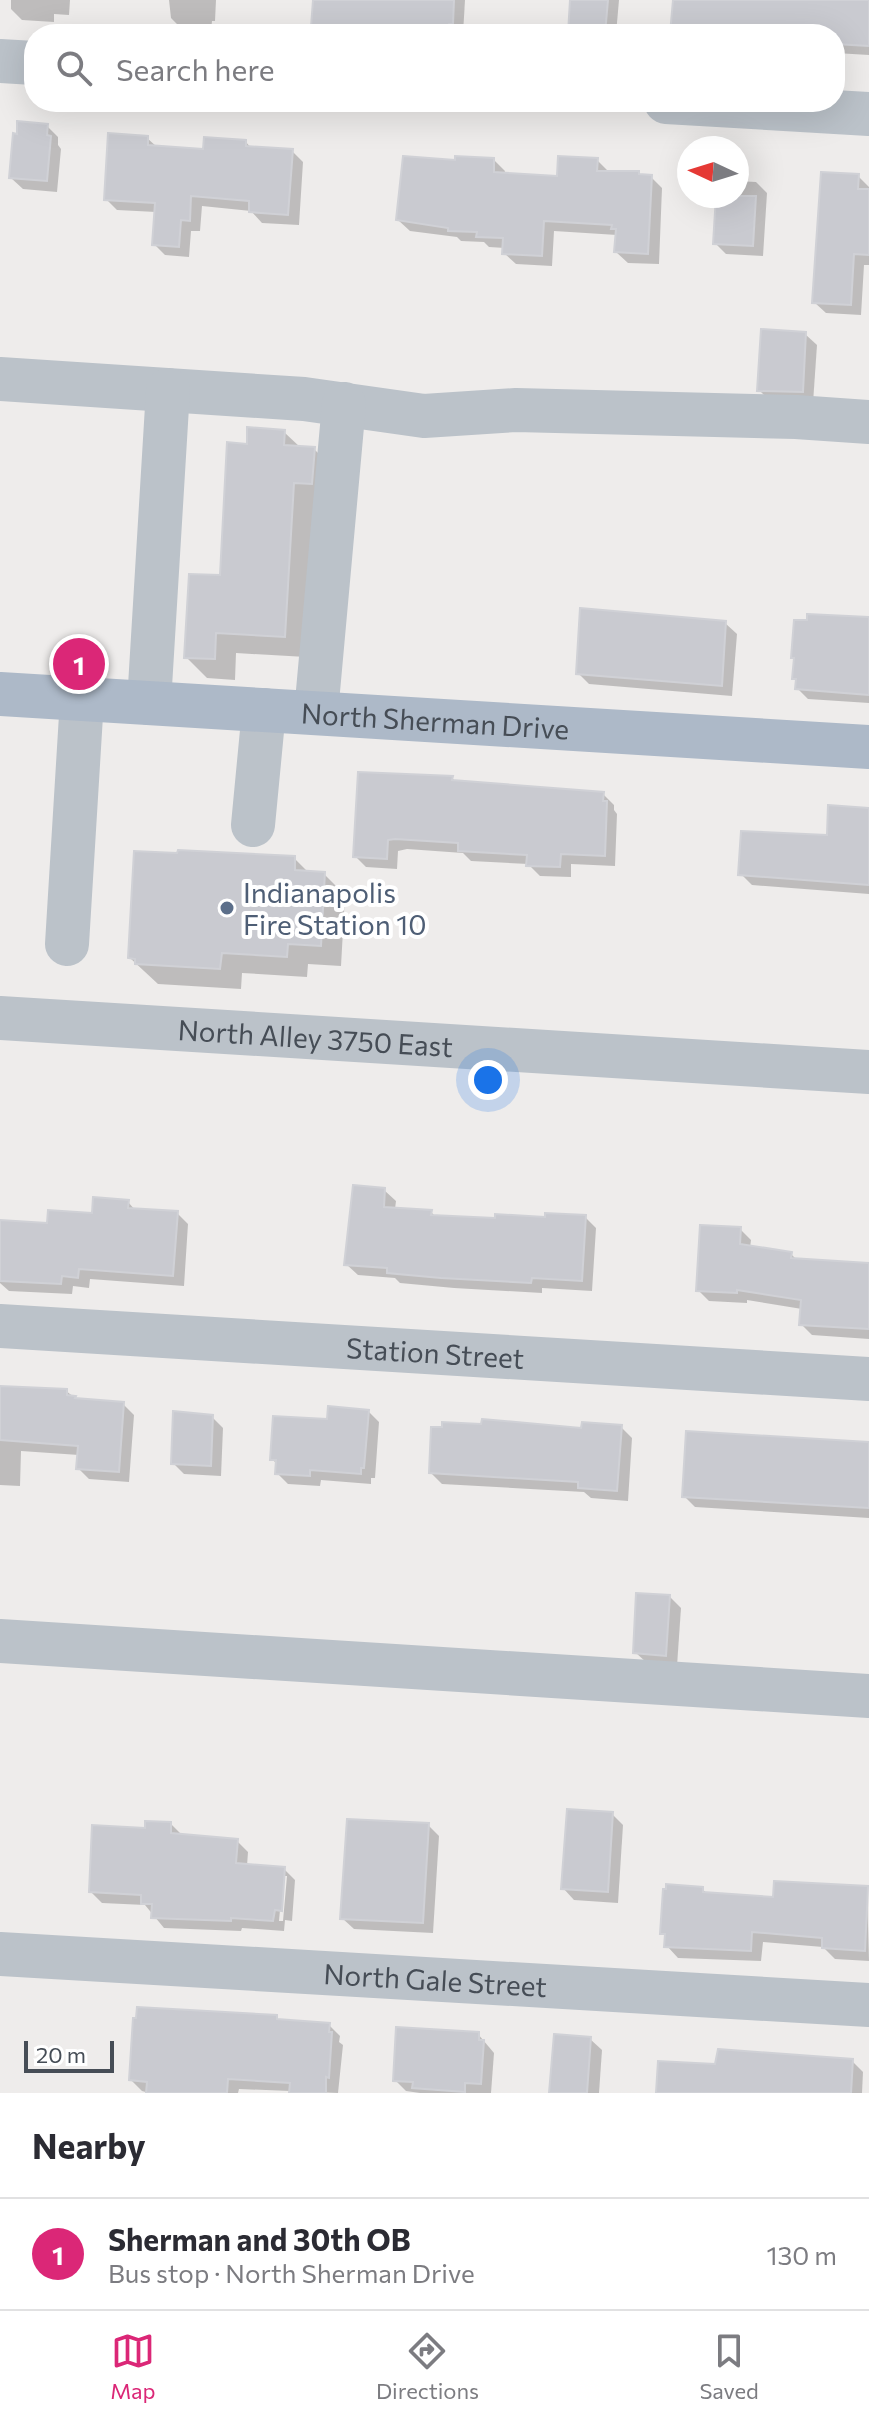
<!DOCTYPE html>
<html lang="en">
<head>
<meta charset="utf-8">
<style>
	:root { --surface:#fff; --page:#f2f2f3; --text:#2b2b33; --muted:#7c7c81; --line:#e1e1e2; --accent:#db2777 }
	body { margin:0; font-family:Commissioner,sans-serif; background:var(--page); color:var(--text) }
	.compass { position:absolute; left:677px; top:136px; width:72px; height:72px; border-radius:50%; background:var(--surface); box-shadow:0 8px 32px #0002; rotate:274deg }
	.scale { position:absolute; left:24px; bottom:20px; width:90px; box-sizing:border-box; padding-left:8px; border:4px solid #464d56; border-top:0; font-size:22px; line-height:28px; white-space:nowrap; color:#464d56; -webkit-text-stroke:6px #fff; paint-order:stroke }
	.you { position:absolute; left:488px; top:1080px; width:28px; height:28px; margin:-20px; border:6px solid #fff; border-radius:50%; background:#1a73e8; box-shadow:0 0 0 12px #1a73e833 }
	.badge { display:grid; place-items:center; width:52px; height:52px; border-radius:50%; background:var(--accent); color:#fff; font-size:26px; font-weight:700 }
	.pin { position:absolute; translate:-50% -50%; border:4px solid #fff; box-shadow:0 2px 8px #0006 }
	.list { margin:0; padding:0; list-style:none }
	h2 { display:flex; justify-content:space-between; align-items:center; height:104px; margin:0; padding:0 32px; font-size:34px }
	h2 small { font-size:26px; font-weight:400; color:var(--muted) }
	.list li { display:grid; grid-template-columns:52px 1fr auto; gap:24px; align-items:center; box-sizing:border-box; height:112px; padding:0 32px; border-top:2px solid var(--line) }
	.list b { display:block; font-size:30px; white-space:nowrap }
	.list p { margin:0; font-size:26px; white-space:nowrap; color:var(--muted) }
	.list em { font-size:26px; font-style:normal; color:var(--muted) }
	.icon { flex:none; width:44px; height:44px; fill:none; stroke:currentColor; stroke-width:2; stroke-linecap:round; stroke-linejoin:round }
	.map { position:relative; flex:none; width:869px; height:2093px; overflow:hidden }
	.search { position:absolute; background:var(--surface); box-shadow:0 8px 32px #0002; left:24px; right:24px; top:24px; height:88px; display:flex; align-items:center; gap:20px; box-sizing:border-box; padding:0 28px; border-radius:32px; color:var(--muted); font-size:30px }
	.sheet { height:216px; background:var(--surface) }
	nav { display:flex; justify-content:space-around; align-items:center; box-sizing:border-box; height:112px; border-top:2px solid var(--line); background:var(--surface); font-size:22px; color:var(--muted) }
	nav a { display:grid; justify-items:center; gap:4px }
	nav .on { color:var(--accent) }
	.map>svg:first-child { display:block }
	.shadow { fill:#0003; fill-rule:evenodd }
	.building { fill:#c9cad0; stroke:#d0d1d6; stroke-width:2 }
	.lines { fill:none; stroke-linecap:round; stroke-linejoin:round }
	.minor { stroke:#bbc2c9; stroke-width:44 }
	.major { stroke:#adb9c8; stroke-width:44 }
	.service-dot { fill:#5c6f8a; stroke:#fff; stroke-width:3 }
	.labels { text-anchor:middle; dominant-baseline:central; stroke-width:8; stroke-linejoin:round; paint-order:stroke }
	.street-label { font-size:28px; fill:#464d56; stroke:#fff }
	.service-label { font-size:28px; fill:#4e5e75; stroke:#fff; text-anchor:start }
</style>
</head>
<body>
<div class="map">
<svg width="869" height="2093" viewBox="0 0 869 2093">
	<rect width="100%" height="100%" fill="#eeeceb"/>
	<!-- shadow -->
	<g class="shadow">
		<polygon points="11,0 70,0 69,15 54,14 54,22 22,20 11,9"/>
		<polygon points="169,0 216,0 215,21 212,21 211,31 182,29 171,18"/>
		<polygon points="313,0 465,0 463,34 320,34 313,26"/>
		<polygon points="572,0 619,0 616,34 570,34"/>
		<polygon points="675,0 869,0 869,55 835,53 835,34 672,34"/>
		<polygon points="47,126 58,137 58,145 61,149 57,192 23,189 11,178"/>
		<polygon points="147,138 157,147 205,151 245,141 252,149 292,151 303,162 299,225 262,223 251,211 202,206 200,231 191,231 189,257 165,255 154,244 156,212 117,210 106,199"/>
		<polygon points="494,160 505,171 504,175 558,178 597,160 608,171 651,177 662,188 659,264 628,263 616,252 617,235 554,231 552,266 516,264 504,253 505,248 489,247 484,242 461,241 457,237 410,231 398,220 457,162"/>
		<polygon points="858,176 869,187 869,265 864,265 861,315 826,313 814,302"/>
		<polygon points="737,181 756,182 767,193 763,256 726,254 715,243 718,196 737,196"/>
		<polygon points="805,334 817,345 813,403 770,401 759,390"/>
		<polygon points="284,432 301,448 314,449 335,470 306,657 236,653 235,680 207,678 186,657 222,578 248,446"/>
		<polygon points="869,619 869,703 808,699 797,688 798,682 794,678 796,660 793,657"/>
		<polygon points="725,623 737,634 732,696 589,684 578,673"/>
		<polygon points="452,778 456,782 603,794 614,805 614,810 617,814 615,866 571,864 571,877 540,876 528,864 471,861 463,853 407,849 398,851 397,869 366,867 355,856"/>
		<polygon points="869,810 869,894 752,885 741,874 829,837"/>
		<polygon points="294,858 309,873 324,874 345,895 341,966 308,964 307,977 242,973 241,989 158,984 130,958"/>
		<polygon points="384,1190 396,1201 395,1209 431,1212 437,1218 547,1220 585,1217 596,1228 592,1291 542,1288 542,1293 454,1288 400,1283 395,1278 358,1275 346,1264"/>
		<polygon points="128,1202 136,1211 177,1213 188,1224 184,1286 90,1279 89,1288 73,1286 72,1294 9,1291 0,1283 0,1222 48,1225 94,1216"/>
		<polygon points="740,1229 751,1240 750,1248 791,1254 797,1260 869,1265 869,1339 812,1335 801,1324 802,1309 747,1300 747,1303 709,1301 698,1290"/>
		<polygon points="0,1388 66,1391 78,1400 123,1404 134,1415 129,1482 89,1479 78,1468 79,1455 21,1451 20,1486 0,1485"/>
		<polygon points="368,1411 379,1422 375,1478 371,1478 371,1484 321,1480 320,1486 288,1484 277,1473 278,1465 272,1459 329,1421"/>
		<polygon points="212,1417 223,1428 221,1476 184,1474 173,1463"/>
		<polygon points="621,1427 632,1438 628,1501 591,1498 584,1492 442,1484 431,1473 583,1430"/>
		<polygon points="869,1444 869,1518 695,1507 684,1496"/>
		<polygon points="670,1597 681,1608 677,1666 647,1663 635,1652"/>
		<polygon points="612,1814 623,1825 618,1903 574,1900 563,1888"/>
		<path d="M171 1824 182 1835 237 1841 248 1852 247 1866 284 1869 295 1880 292 1921 285 1920 284 1931 242 1928 241 1931 164 1928 145 1905 102 1903 91 1892 147 1830ZM283 1876H287L283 1921H279Z"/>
		<polygon points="428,1825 439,1836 433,1933 354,1929 342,1918"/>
		<polygon points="867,1888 869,1961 835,1959 823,1947 763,1942 761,1961 678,1958 667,1946 667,1938 662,1933 702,1889 708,1894 775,1899"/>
		<polygon points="276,2017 281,2022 329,2025 340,2036 339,2042 343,2045 338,2093 239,2089 238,2093 149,2093 142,2091 131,2080"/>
		<polygon points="478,2034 494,2053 491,2093 420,2093 406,2091 395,2080"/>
		<polygon points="590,2039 602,2050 599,2093 551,2093"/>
		<polygon points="852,2061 863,2072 862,2093 658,2093 716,2066"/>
	</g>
	<!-- building -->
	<g class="building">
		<polygon points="313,0 454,0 453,24 449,24 448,34 395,34 311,27"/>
		<polygon points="570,0 608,0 605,34 568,34"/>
		<polygon points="673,0 869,0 869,46 835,44 835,34 670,34"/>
		<polygon points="17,121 48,124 47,135 51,136 47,181 9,178 13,133 17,134"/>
		<polygon points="108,133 148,136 148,145 203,149 204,137 246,140 246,146 293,149 288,215 249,212 249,201 191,196 190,221 181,220 179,247 152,245 155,203 104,200"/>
		<polygon points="403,156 455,160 455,156 494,158 494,172 557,176 558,156 598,158 597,171 639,171 639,174 652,175 648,254 614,252 616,229 611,229 612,225 544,221 542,256 502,254 503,238 476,237 477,232 448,231 448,228 396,220"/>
		<polygon points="821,172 859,174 858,189 869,189 869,255 854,254 851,305 812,303"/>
		<polygon points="716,196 756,196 753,246 713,244"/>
		<polygon points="761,329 806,332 803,392 757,391"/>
		<polygon points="247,427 285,430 284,445 315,447 312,484 294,483 285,637 216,633 215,659 184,658 189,574 220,575 227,442 247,444"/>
		<polygon points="580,608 726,621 722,686 576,674"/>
		<polygon points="807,614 869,617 869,695 795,689 796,679 792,679 794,658 791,658 794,620 807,620"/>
		<polygon points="358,772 453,776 452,780 604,792 603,801 607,801 605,856 561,854 560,867 526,866 527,855 458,851 458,843 395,839 388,840 387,859 353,857"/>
		<polygon points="828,805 869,808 869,885 738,875 741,831 827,835"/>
		<polygon points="178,850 295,856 295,870 325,872 321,946 288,944 287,957 222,953 220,969 135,964 135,959 128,958 134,851 177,853"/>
		<polygon points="353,1185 385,1188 384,1207 432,1210 431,1215 495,1218 495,1214 545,1217 545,1213 586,1215 582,1281 532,1278 531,1283 441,1278 387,1273 387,1268 344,1265"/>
		<polygon points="93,1197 129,1200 128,1208 178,1211 173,1276 79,1269 78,1278 62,1276 61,1284 0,1281 0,1220 47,1223 48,1210 92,1213"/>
		<polygon points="700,1225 741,1227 740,1244 792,1252 791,1258 869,1263 869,1329 799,1325 801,1300 737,1290 737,1293 696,1291"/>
		<polygon points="0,1386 67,1389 67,1395 76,1396 75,1398 124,1402 119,1472 76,1469 78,1446 0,1440"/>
		<polygon points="328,1406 369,1410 364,1468 361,1468 361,1474 310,1470 310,1476 275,1474 276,1460 270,1460 273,1416 327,1419"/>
		<polygon points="173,1411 213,1415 211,1466 171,1464"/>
		<polygon points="482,1419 581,1428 582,1422 622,1425 617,1491 578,1488 578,1482 429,1473 431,1427 442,1427 442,1422 481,1424"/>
		<polygon points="686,1431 869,1442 869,1508 682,1497"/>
		<polygon points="636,1593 670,1595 666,1656 633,1653"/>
		<polygon points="567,1809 613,1812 608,1892 561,1889"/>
		<polygon points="347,1819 429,1823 423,1923 340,1919"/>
		<polygon points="145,1821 171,1822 171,1833 238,1839 236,1863 285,1867 282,1911 275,1910 273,1921 231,1918 231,1921 151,1918 152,1904 141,1904 141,1895 89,1892 92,1825 145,1828"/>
		<polygon points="774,1881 868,1886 865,1951 822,1948 822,1938 752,1932 751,1951 664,1947 665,1934 660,1934 663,1889 666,1889 666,1884 703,1887 703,1892 773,1897"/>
		<polygon points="137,2007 277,2015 277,2019 330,2023 329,2032 332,2032 329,2078 326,2077 326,2093 289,2093 290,2083 228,2079 227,2093 146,2093 147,2082 129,2080 133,2018 136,2018"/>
		<polygon points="396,2027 479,2032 479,2040 484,2040 481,2084 465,2083 465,2092 412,2088 413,2082 393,2081"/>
		<polygon points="554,2034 591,2037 587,2093 549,2093"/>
		<polygon points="718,2049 853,2059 851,2093 656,2093 658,2061 715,2064"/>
	</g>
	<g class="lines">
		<!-- minor -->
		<g class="minor">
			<polyline points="0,61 34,63"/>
			<polyline points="666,102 869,114"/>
			<polyline points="0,379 304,399 424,416 516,410 796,417 869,422"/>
			<polyline points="149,703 168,390"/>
			<polyline points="316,713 344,404"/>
			<polyline points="253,825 264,710"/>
			<polyline points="67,944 82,699"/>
			<path id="s1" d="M0 1018 869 1072"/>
			<path id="s2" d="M0 1326 869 1379"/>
			<polyline points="0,1641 869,1696"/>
			<path id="s3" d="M0 1954 869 2005"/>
		</g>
		<!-- major -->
		<path class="major" id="s4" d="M0 694 869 747"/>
	</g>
	<!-- markers -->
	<circle class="service-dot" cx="227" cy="908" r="8"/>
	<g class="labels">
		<!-- street labels -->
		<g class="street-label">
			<text stroke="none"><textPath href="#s4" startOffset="436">North Sherman Drive</textPath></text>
			<text stroke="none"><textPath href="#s1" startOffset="316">North Alley 3750 East</textPath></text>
			<text stroke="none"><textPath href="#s2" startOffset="436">Station Street</textPath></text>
			<text stroke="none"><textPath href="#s3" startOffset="436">North Gale Street</textPath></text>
		</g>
		<!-- service labels -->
		<g class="service-label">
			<text x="243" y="892">Indianapolis<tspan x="243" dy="32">Fire Station 10</tspan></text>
		</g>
	</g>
</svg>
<svg class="compass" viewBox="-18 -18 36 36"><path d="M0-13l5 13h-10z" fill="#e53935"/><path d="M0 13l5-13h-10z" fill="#7c7c81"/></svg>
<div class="scale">20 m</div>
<div class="you"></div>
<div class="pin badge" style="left:79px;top:664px">1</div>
<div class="search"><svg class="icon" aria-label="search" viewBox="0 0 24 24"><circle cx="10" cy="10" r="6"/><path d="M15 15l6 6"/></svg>Search here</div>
</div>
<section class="sheet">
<h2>Nearby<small></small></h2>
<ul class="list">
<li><span class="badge">1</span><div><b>Sherman and 30th OB</b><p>Bus stop · North Sherman Drive</p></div><em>130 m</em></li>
</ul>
</section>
<nav>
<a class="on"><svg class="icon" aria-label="map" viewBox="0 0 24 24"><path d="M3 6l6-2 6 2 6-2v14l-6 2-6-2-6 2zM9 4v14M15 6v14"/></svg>Map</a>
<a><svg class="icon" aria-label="directions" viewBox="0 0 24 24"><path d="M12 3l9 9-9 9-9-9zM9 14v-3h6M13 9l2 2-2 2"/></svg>Directions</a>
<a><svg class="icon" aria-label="saved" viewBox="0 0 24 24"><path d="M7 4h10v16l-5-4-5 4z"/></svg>Saved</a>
</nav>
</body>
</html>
